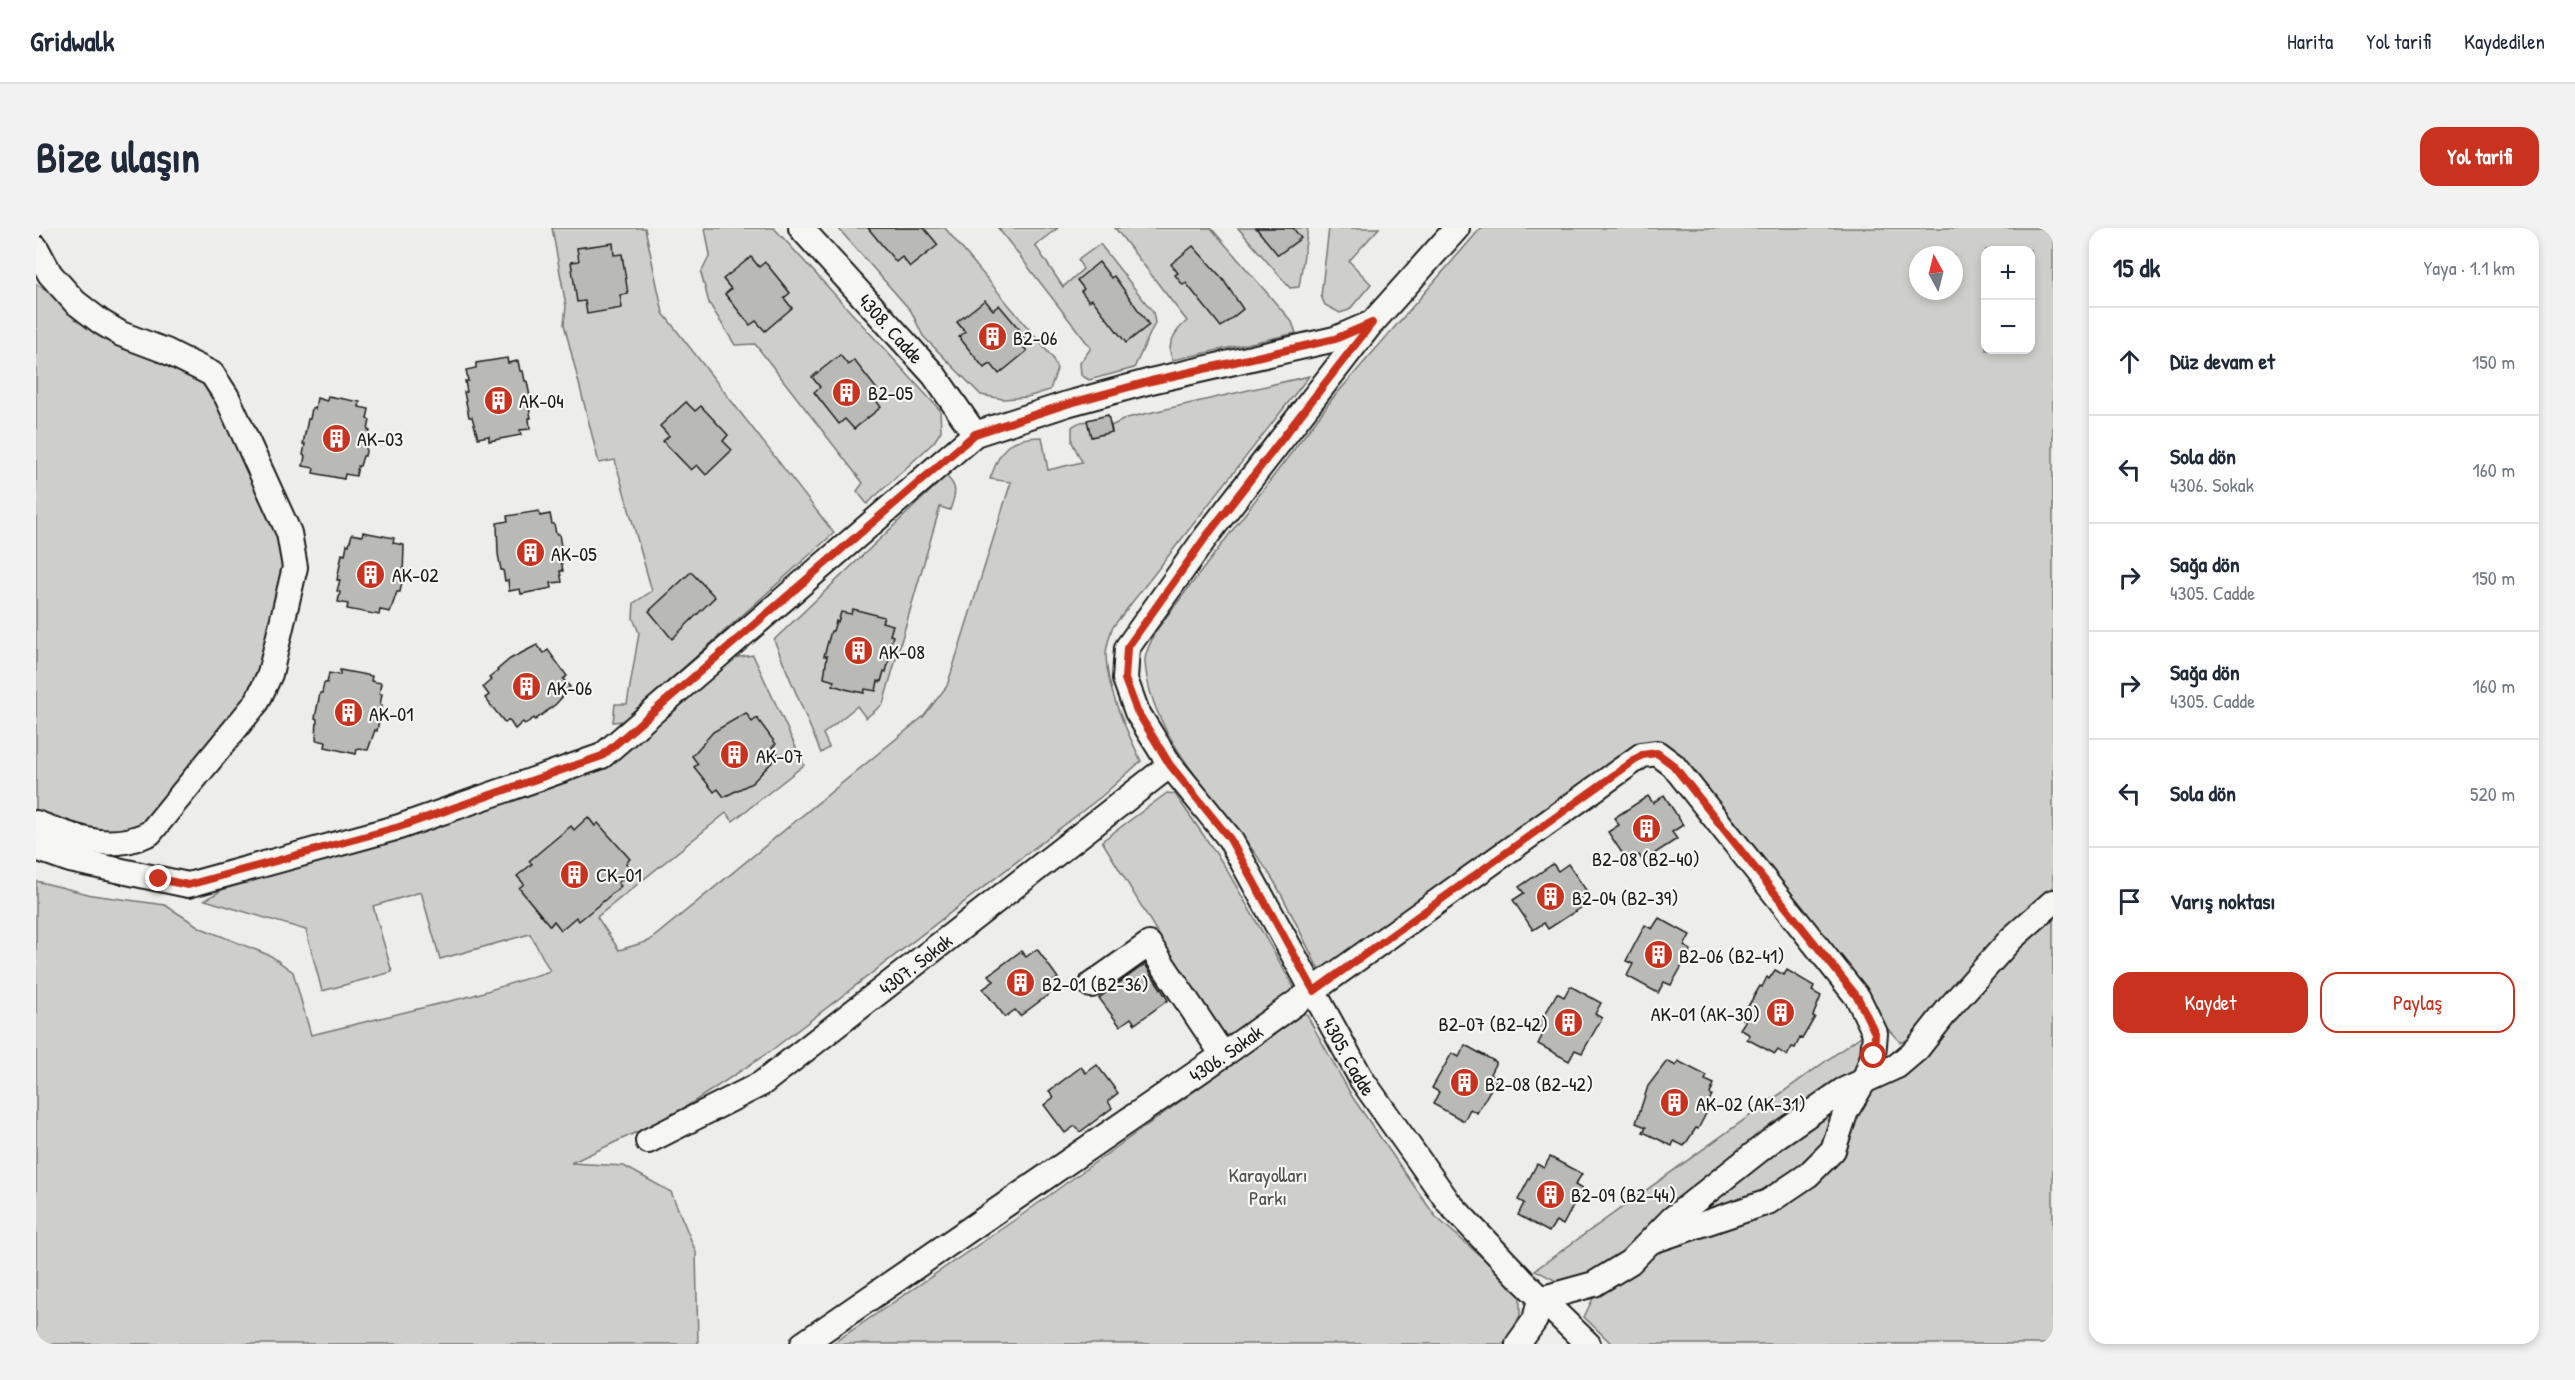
<!DOCTYPE html>
<html lang="tr">
<head>
<meta charset="utf-8">
<style>
	:root { --surface:#fff; --page:#f2f2f3; --text:#1f2937; --muted:#747a83; --line:#e0e1e3; --accent:#c8321e }
	body { margin:0; font-family:"Patrick Hand",sans-serif; background:var(--page); color:var(--text) }
	.controls { position:absolute; right:18px; top:18px; display:grid; overflow:hidden; border-radius:12px; box-shadow:0 3px 9px #0003 }
	.controls button { width:54px; height:54px; display:grid; place-items:center; padding:0; border:0; border-bottom:2px solid var(--line); background:var(--surface); color:var(--text); font:30px sans-serif }
	.compass { position:absolute; left:1873px; top:18px; width:54px; height:54px; border-radius:50%; background:var(--surface); box-shadow:0 3px 9px #0003; rotate:353deg }
	.stop { position:absolute; width:18px; height:18px; margin:-14px; border:4px solid #c8321e; border-radius:50%; background:#fff }
	.stop.end { background:#c8321e; border-color:#fff; box-shadow:0 2px 6px #0008 }
	.list { margin:0; padding:0; list-style:none }
	h2 { display:flex; justify-content:space-between; align-items:center; height:78px; margin:0; padding:0 24px; font-size:26px }
	h2 small { font-size:20px; font-weight:400; color:var(--muted) }
	.list li { display:grid; grid-template-columns:39px 1fr auto; gap:18px; align-items:center; box-sizing:border-box; height:108px; padding:0 24px; border-top:2px solid var(--line) }
	.list b { display:block; font-size:22px; white-space:nowrap }
	.list p { margin:0; font-size:20px; white-space:nowrap; color:var(--muted) }
	.list em { font-size:20px; font-style:normal; color:var(--muted) }
	.actions { display:flex; gap:12px; padding:18px 24px }
	.actions a { flex:1; padding:14px 0; border:2px solid var(--accent); border-radius:18px; text-align:center; font-size:21px; color:var(--accent) }
	.actions .main { background:var(--accent); color:#fff }
	.icon { flex:none; width:33px; height:33px; fill:none; stroke:currentColor; stroke-width:2; stroke-linecap:round; stroke-linejoin:round }
	.map { position:relative; flex:none; width:2017px; height:1116px; overflow:hidden; border-radius:18px }
	header { display:flex; align-items:center; gap:36px; box-sizing:border-box; height:84px; padding:0 30px; background:var(--surface); border-bottom:2px solid var(--line) }
	header strong { font-size:28px }
	nav { display:flex; gap:33px; margin-inline-start:auto; font-size:21px }
	.intro { display:flex; align-items:center; justify-content:space-between; box-sizing:border-box; height:144px; padding:0 36px }
	h1 { margin:0; font-size:42px }
	.button { padding:15px 27px; border-radius:18px; background:var(--accent); color:#fff; font-size:21px; font-weight:700 }
	main { display:flex; gap:36px; padding:0 36px }
	aside { flex:1; background:var(--surface); border-radius:18px; box-shadow:0 3px 9px #0003 }
	.map>svg:first-child { display:block }
	.green { fill:#cececb; stroke:#757574; stroke-width:1.5; fill-rule:evenodd }
	.building { fill:#b9b9b6; stroke:#1c1c1c; stroke-width:1.5 }
	.lines { fill:none; stroke-linecap:round; stroke-linejoin:round }
	.minor-casing { stroke:#1c1c1c; stroke-width:28 }
	.minor { stroke:#f6f6f2; stroke-width:24 }
	.route { stroke:#c8321e; stroke-width:8 }
	.labels { text-anchor:middle; dominant-baseline:central; stroke-width:4.5; stroke-linejoin:round; paint-order:stroke }
	.street-label { font-size:20px; fill:#1c1c1c; stroke:#f6f6f2 }
	.poi-label { font-size:20px; fill:#1c1c1c; stroke:#f6f6f2; text-anchor:start }
	.park-label { font-size:20px; fill:#515151; stroke:#f6f6f2 }
</style>
</head>
<body>
<header>
<strong>Gridwalk</strong>
<nav><a>Harita</a><a>Yol tarifi</a><a>Kaydedilen</a></nav>
</header>
<div class="intro"><h1>Bize ulaşın</h1><a class="button">Yol tarifi</a></div>
<main>
<div class="map">
<svg width="2017" height="1116" viewBox="0 0 2017 1116">
	<rect width="100%" height="100%" fill="#edede9"/>
	<filter id="ink" filterUnits="userSpaceOnUse"><feTurbulence type="fractalNoise" baseFrequency=".0167" numOctaves="2"/><feDisplacementMap in="SourceGraphic" scale="12" xChannelSelector="R" yChannelSelector="G"/><feConvolveMatrix kernelMatrix="1 2 1 2 8 2 1 2 1" color-interpolation-filters="sRGB"/></filter>
	<g filter="url(#ink)">
		<!-- green -->
		<g class="green">
			<polygon points="516,0 609,0 627,85 798,305 588,493 577,494 579,476 591,476 603,405 597,390 598,375 616,363 579,232 563,235 528,96 530,78"/>
			<polygon points="669,0 738,0 904,182 905,203 898,214 831,276 821,263 827,255 719,116 699,117 673,75 665,45 674,27"/>
			<polygon points="802,0 909,0 1016,129 1021,141 1014,162 991,169 967,171 945,167 887,108 875,83"/>
			<polygon points="962,0 1022,0 999,17 1027,59 1047,41 1042,32 1064,16 1117,84 1119,95 1098,140 1053,152 1045,147 1044,135 1055,120"/>
			<path d="M1079 0H1175L1256 94 1260 105 1137 132C1128 118 1141 101 1151 93Z"/>
			<polygon points="1202,0 1272,0 1263,59 1254,60"/>
			<polygon points="1293,0 1343,0 1313,33 1335,56 1313,82 1304,85 1289,77 1285,68"/>
			<path d="M1445 0H2017V663L1880 812 1864 814 1839 787 1613 515 1598 518 1291 743 1284 744C1268 713 1254 680 1236 650 1196 584 1114 515 1109 434 1108 425 1116 413 1119 404L1297 170ZM1950 22H1994V122H1950ZM1882 27H1918V63H1882Z"/>
			<polygon points="0,56 174,151 241,292 252,351 230,443 121,594 75,613 0,594"/>
			<path d="M1273 148 1076 400C1074 408 1070 418 1070 427 1071 464 1090 500 1105 533L1066 568 732 825 639 886 535 935 588 938 635 964 660 1024 662 1116H0V653L56 667 129 677 165 700 235 728 257 744 275 807 435 768 514 743 494 706 404 731 385 664 337 678 356 744 286 763 270 702 169 672 196 656 553 542 697 430 717 427 768 537 697 593 690 585 561 689 583 722 613 713 888 488 911 458 975 254 954 251C965 221 971 209 1006 209L1012 242 1046 234 1036 214V199C1050 187 1061 197 1076 204L1075 198 1091 190Z"/>
			<path d="M910 248C923 259 919 267 914 282L904 279 847 476 830 490 821 478 787 506 793 519 785 525 738 412Z"/>
			<polygon points="1131,565 1139,566 1188,637 1260,763 1189,812 1185,810 1066,613"/>
			<polygon points="2017,681 2017,1116 1576,1116 1548,1089 1561,1062 1639,1010 1761,964 1839,859"/>
			<polygon points="1269,784 1317,870 1399,988 1474,1054 1484,1067 1484,1087 1470,1116 796,1116 983,989"/>
			<polygon points="1829,805 1827,834 1819,846 1602,1019 1551,1051 1524,1055 1499,1042"/>
			<polygon points="1798,878 1802,901 1742,964 1642,995"/>
		</g>
		<!-- building -->
		<g class="building">
			<polygon points="832,0 888,0 902,17 874,39 866,29 860,34"/>
			<polygon points="1220,0 1257,0 1265,10 1242,27"/>
			<polygon points="577,15 578,27 586,26 592,66 584,67 586,80 551,86 549,73 541,74 535,34 543,33 541,20"/>
			<polygon points="1157,18 1186,50 1207,81 1185,99 1150,55 1147,57 1139,47 1142,45 1135,36"/>
			<polygon points="715,29 723,39 729,34 754,65 748,70 756,80 729,103 720,93 714,97 689,66 695,61 687,51"/>
			<polygon points="1063,34 1075,50 1078,48 1113,97 1090,115 1056,71 1053,73 1045,63 1048,61 1041,52"/>
			<polygon points="949,72 957,82 963,77 989,108 982,113 991,123 963,146 955,136 948,140 923,109 929,104 921,94"/>
			<polygon points="804,127 812,137 818,132 843,164 837,168 845,179 818,201 809,191 803,196 778,164 784,159 776,149"/>
			<polygon points="471,130 472,135 482,133 484,143 487,143 489,153 491,153 496,179 493,179 495,190 493,190 494,201 484,202 485,207 453,213 453,208 442,210 436,189 433,189 428,164 431,164 429,153 432,153 430,142 440,140 440,135"/>
			<polygon points="292,168 324,174 323,179 333,181 331,191 334,192 332,202 334,203 329,228 327,228 324,238 322,238 320,248 309,246 308,251 277,245 278,240 267,238 269,228 267,227 269,216 267,216 272,191 274,191 276,180 279,181 281,170 291,173"/>
			<polygon points="650,174 659,183 665,178 692,207 687,213 696,222 670,247 661,237 655,242 627,213 633,208 624,198"/>
			<polygon points="1072,187 1076,204 1055,209 1051,192"/>
			<polygon points="503,283 504,288 514,286 516,296 518,296 520,306 523,306 527,331 525,332 527,343 524,343 526,354 515,355 516,360 485,366 484,361 473,363 472,352 469,353 467,342 465,342 462,326 461,295 472,293 471,288"/>
			<polygon points="327,304 358,310 357,315 368,317 367,349 364,364 361,364 354,384 344,382 343,387 311,381 312,376 302,374 304,364 301,363 304,352 301,352 306,326 309,327 311,316 313,317 316,306 326,308"/>
			<polygon points="655,344 679,369 636,411 613,383"/>
			<polygon points="817,381 848,389 846,394 857,397 854,407 857,408 854,418 856,419 850,444 848,443 845,454 842,453 840,463 829,461 828,465 809,461 797,457 798,453 788,450 791,428 788,428 795,403 797,403 800,393 802,394 805,384 815,386"/>
			<polygon points="501,417 508,425 512,422 531,448 527,451 534,459 526,465 527,468 520,476 499,492 498,490 489,496 487,494 479,501 473,492 469,495 449,470 453,467 447,459 455,452 453,450 462,443 461,442 474,431"/>
			<polygon points="304,442 336,448 335,453 345,455 343,466 346,466 344,477 346,477 341,503 339,502 332,522 321,521 320,526 289,519 290,514 280,512 281,491 279,490 284,465 286,465 288,455 291,455 293,445 304,447"/>
			<polygon points="710,485 716,494 721,490 740,516 736,519 743,527 716,555 688,569 682,561 678,564 658,539 662,536 656,528 677,504"/>
			<polygon points="1628,567 1647,597 1636,604 1641,611 1607,633 1603,627 1592,634 1572,604 1583,597 1578,590 1612,568 1617,575"/>
			<polygon points="552,589 559,598 562,595 594,631 590,635 596,643 582,655 585,658 570,671 543,693 540,689 525,702 518,693 514,698 483,660 488,656 481,648 496,636 493,633 512,617 535,598 538,602"/>
			<polygon points="1517,636 1522,643 1532,636 1552,665 1541,672 1546,679 1512,701 1508,695 1497,702 1477,672 1488,665 1483,659"/>
			<polygon points="1623,690 1654,707 1648,718 1655,722 1635,757 1628,754 1622,765 1591,748 1597,736 1590,733 1609,697 1616,701"/>
			<polygon points="1001,721 1022,750 1012,757 1016,764 984,788 979,782 969,789 947,761 958,753 953,747 985,723 990,729"/>
			<polygon points="1109,736 1132,772 1099,796 1095,790 1084,798 1063,770"/>
			<polygon points="1739,742 1748,747 1751,742 1778,758 1776,763 1785,768 1777,788 1779,789 1766,811 1764,810 1759,820 1756,819 1751,828 1742,822 1739,826 1711,811 1714,807 1704,801 1710,792 1707,791 1713,782 1711,780 1724,758 1726,759 1731,749 1733,751"/>
			<polygon points="1534,758 1565,775 1559,786 1566,790 1546,825 1539,822 1533,833 1502,816 1508,804 1501,801 1521,765 1528,769"/>
			<polygon points="1429,817 1460,834 1454,846 1461,850 1441,885 1434,881 1428,893 1397,876 1403,864 1396,860 1416,825 1423,829"/>
			<polygon points="1631,833 1640,838 1642,833 1671,848 1669,852 1678,856 1674,866 1676,867 1671,877 1674,878 1662,901 1660,900 1648,918 1638,913 1636,918 1626,913 1607,904 1610,899 1600,895 1612,858"/>
			<polygon points="1061,837 1082,865 1072,873 1076,880 1044,904 1039,898 1029,905 1008,877 1018,869 1013,863 1045,839 1050,845"/>
			<polygon points="1514,929 1546,946 1539,957 1546,961 1527,997 1520,993 1513,1004 1482,987 1488,975 1482,972 1501,936 1508,940"/>
		</g>
		<g class="lines">
			<defs>
				<g id="minor">
					<path id="s1" d="M765 0 898 147 939 206"/>
					<path d="M0 20 14 46 39 74 65 94 85 106 130 123 176 146 191 169 253 305 259 339 234 446 221 474 114 605C73 625 40 610 0 595"/>
					<path id="s2" d="M1334 97 1169 310 1091 420 1089 451 1101 484 1134 537 1194 611 1326 852 1413 975 1486 1052 1552 1116"/>
					<polyline points="0,620 34,632 152,657 363,599 566,528 939,206 1031,176 1115,153 1299,111 1336,95 1421,0"/>
					<polyline points="1055,757 1113,716 1187,827"/>
					<path id="s3" d="M612 913 725 856 1134 537"/>
					<path id="s4" d="M767 1116 1187 827 1606 527 1621 525 1637 537 1822 770 1839 805 1837 828 1828 853 1810 883 1797 922 1772 947 1732 974 1616 1013"/>
					<polyline points="1482,1116 1499,1092 1504,1071 1558,1056 1594,1034 1636,991 1741,908 1806,863 1861,838 1881,821 1914,779 1975,711 2017,674"/>
				</g>
			</defs>
			<!-- minor casing -->
			<use href="#minor" class="minor-casing"/>
			<!-- minor -->
			<use href="#minor" class="minor"/>
		</g>
	</g>
	<g class="lines" filter="url(#ink)">
		<!-- route -->
		<polyline class="route" points="123,651 152,657 363,599 566,528 939,206 1031,176 1115,153 1299,111 1336,95 1169,310 1091,420 1089,451 1101,483 1134,537 1194,611 1278,763 1606,527 1621,525 1637,537 1822,770 1839,805 1838,828"/>
	</g>
	<!-- icons -->
	<defs>
		<symbol id="building-disc" viewBox="-11 -11 22 22"><circle r="9.5" fill="#c8321e" stroke="#f6f6f2"/><path d="M-4-6H4V6H1V3H-1V6H-4ZM-2.5-4.3h1.7v1.8h-1.7ZM.8-4.3h1.7v1.8H.8ZM-2.5-1h1.7V.8h-1.7ZM.8-1h1.7V.8H.8Z" fill="#fff"/></symbol>
	</defs>
	<g fill-rule="evenodd">
		<use href="#building-disc" x="940" y="92" width="33" height="33"/>
		<use href="#building-disc" x="794" y="148" width="33" height="33"/>
		<use href="#building-disc" x="446" y="156" width="33" height="33"/>
		<use href="#building-disc" x="284" y="194" width="33" height="33"/>
		<use href="#building-disc" x="478" y="308" width="33" height="33"/>
		<use href="#building-disc" x="318" y="330" width="33" height="33"/>
		<use href="#building-disc" x="806" y="406" width="33" height="33"/>
		<use href="#building-disc" x="474" y="442" width="33" height="33"/>
		<use href="#building-disc" x="296" y="468" width="33" height="33"/>
		<use href="#building-disc" x="682" y="510" width="33" height="33"/>
		<use href="#building-disc" x="1594" y="584" width="33" height="33"/>
		<use href="#building-disc" x="522" y="630" width="33" height="33"/>
		<use href="#building-disc" x="1498" y="652" width="33" height="33"/>
		<use href="#building-disc" x="1606" y="710" width="33" height="33"/>
		<use href="#building-disc" x="968" y="738" width="33" height="33"/>
		<use href="#building-disc" x="1728" y="768" width="33" height="33"/>
		<use href="#building-disc" x="1516" y="778" width="33" height="33"/>
		<use href="#building-disc" x="1412" y="838" width="33" height="33"/>
		<use href="#building-disc" x="1622" y="858" width="33" height="33"/>
		<use href="#building-disc" x="1498" y="950" width="33" height="33"/>
	</g>
	<g class="labels">
		<!-- street labels -->
		<g class="street-label">
			<text stroke="none"><textPath href="#s1" startOffset="135">4308. Cadde</textPath></text>
			<text stroke="none"><textPath href="#s3" startOffset="322">4307. Sokak</textPath></text>
			<text stroke="none"><textPath href="#s4" startOffset="513">4306. Sokak</textPath></text>
			<text stroke="none"><textPath href="#s2" startOffset="876">4305. Cadde</textPath></text>
		</g>
		<!-- poi labels -->
		<g class="poi-label">
			<text x="977" y="109">B2-06</text>
			<text x="832" y="164">B2-05</text>
			<text x="483" y="172">AK-04</text>
			<text x="321" y="210">AK-03</text>
			<text x="515" y="325">AK-05</text>
			<text x="356" y="346">AK-02</text>
			<text x="843" y="423">AK-08</text>
			<text x="511" y="459">AK-06</text>
			<text x="333" y="485">AK-01</text>
			<text x="720" y="527">AK-07</text>
			<text x="1610" y="630" text-anchor="middle">B2-08 (B2-40)</text>
			<text x="560" y="646">CK-01</text>
			<text x="1536" y="669">B2-04 (B2-39)</text>
			<text x="1643" y="727">B2-06 (B2-41)</text>
			<text x="1006" y="755">B2-01 (B2-36)</text>
			<text x="1724" y="785" text-anchor="end">AK-01 (AK-30)</text>
			<text x="1512" y="795" text-anchor="end">B2-07 (B2-42)</text>
			<text x="1449" y="855">B2-08 (B2-42)</text>
			<text x="1660" y="875">AK-02 (AK-31)</text>
			<text x="1535" y="966">B2-09 (B2-44)</text>
		</g>
		<!-- park labels -->
		<g class="park-label">
			<text x="1232" y="946">Karayolları<tspan x="1232" dy="23">Parkı</tspan></text>
		</g>
	</g>
</svg>
<div class="controls">
<button>+</button>
<button>−</button>
</div>
<svg class="compass" viewBox="-18 -18 36 36"><path d="M0-13l5 13h-10z" fill="#e53935"/><path d="M0 13l5-13h-10z" fill="#747a83"/></svg>
<div class="stop" style="left:1838px;top:828px"></div>
<div class="stop end" style="left:123px;top:651px"></div>
</div>
<aside>
<h2>15 dk<small>Yaya · 1.1 km</small></h2>
<ul class="list">
<li><svg class="icon" aria-label="ahead" viewBox="0 0 24 24"><path d="M12 20V5M6 11l6-6 6 6"/></svg><div><b>Düz devam et</b></div><em>150 m</em></li>
<li><svg class="icon" aria-label="left" viewBox="0 0 24 24"><path d="M17 20v-9H6M10 6l-5 5 5 5"/></svg><div><b>Sola dön</b><p>4306. Sokak</p></div><em>160 m</em></li>
<li><svg class="icon" aria-label="right" viewBox="0 0 24 24"><path d="M7 20v-9h11M14 6l5 5-5 5"/></svg><div><b>Sağa dön</b><p>4305. Cadde</p></div><em>150 m</em></li>
<li><svg class="icon" aria-label="right" viewBox="0 0 24 24"><path d="M7 20v-9h11M14 6l5 5-5 5"/></svg><div><b>Sağa dön</b><p>4305. Cadde</p></div><em>160 m</em></li>
<li><svg class="icon" aria-label="left" viewBox="0 0 24 24"><path d="M17 20v-9H6M10 6l-5 5 5 5"/></svg><div><b>Sola dön</b></div><em>520 m</em></li>
<li><svg class="icon" aria-label="arrive" viewBox="0 0 24 24"><path d="M6 21V4h12l-3 4 3 4H6"/></svg><div><b>Varış noktası</b></div></li>
</ul>
<div class="actions"><a class="main">Kaydet</a><a>Paylaş</a></div>
</aside>
</main>
</body>
</html>
